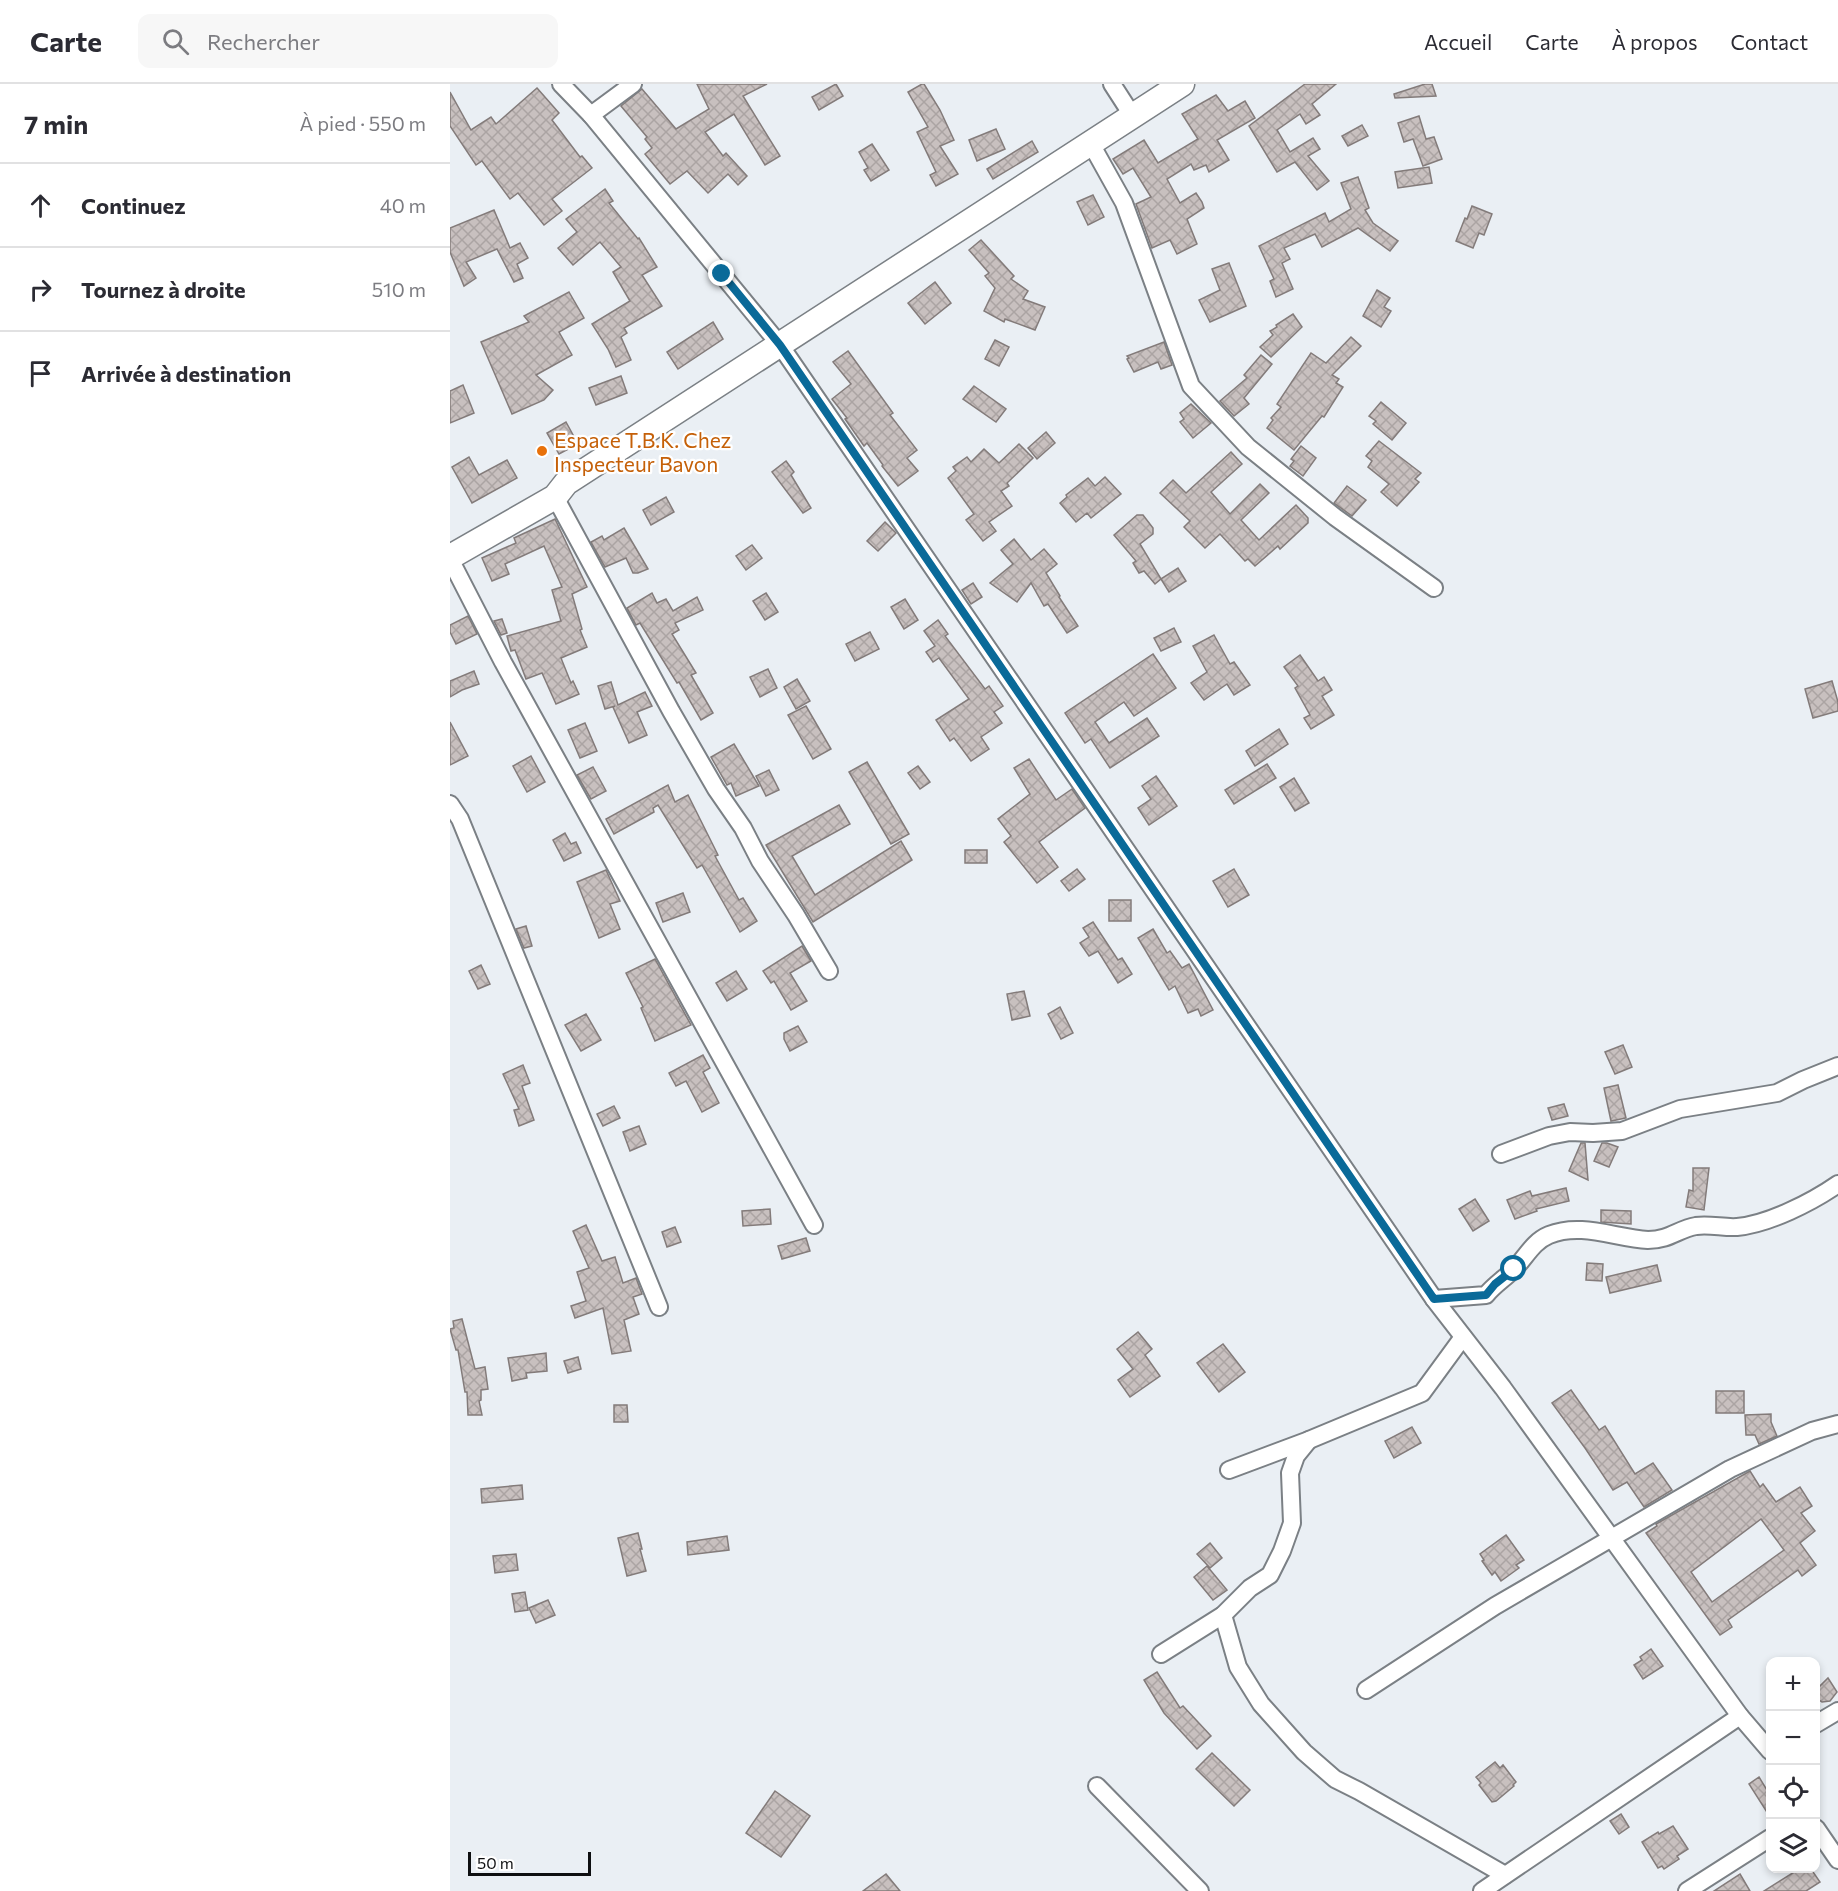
<!DOCTYPE html>
<html lang="fr">
<head>
<meta charset="utf-8">
<style>
	:root { --surface:#fff; --page:#f7f7f7; --text:#2b2b33; --muted:#7c7c81; --line:#e1e1e2 }
	body { margin:0; font-family:Commissioner,sans-serif; background:var(--page); color:var(--text) }
	.controls { position:absolute; right:18px; bottom:18px; display:grid; overflow:hidden; border-radius:12px; box-shadow:0 3px 9px #0003 }
	.controls button { width:54px; height:54px; display:grid; place-items:center; padding:0; border:0; border-bottom:2px solid var(--line); background:var(--surface); color:var(--text); font:30px sans-serif }
	.scale { position:absolute; left:18px; bottom:15px; width:123px; box-sizing:border-box; padding-left:6px; border:3px solid #0e0f11; border-top:0; font-size:16px; line-height:21px; white-space:nowrap; color:#0e0f11; -webkit-text-stroke:4px #fff; paint-order:stroke }
	.stop { position:absolute; width:18px; height:18px; margin:-14px; border:4px solid #0a6a99; border-radius:50%; background:#fff }
	.stop.end { background:#0a6a99; border-color:#fff; box-shadow:0 2px 6px #0008 }
	.list { margin:0; padding:0; list-style:none }
	h2 { display:flex; justify-content:space-between; align-items:center; height:78px; margin:0; padding:0 24px; font-size:26px }
	h2 small { font-size:20px; font-weight:400; color:var(--muted) }
	.list li { display:grid; grid-template-columns:39px 1fr auto; gap:18px; align-items:center; box-sizing:border-box; height:84px; padding:0 24px; border-top:2px solid var(--line) }
	.list b { display:block; font-size:22px; white-space:nowrap }
	.list em { font-size:20px; font-style:normal; color:var(--muted) }
	.icon { flex:none; width:33px; height:33px; fill:none; stroke:currentColor; stroke-width:2; stroke-linecap:round; stroke-linejoin:round }
	.map { position:relative; flex:none; width:1388px; height:1807px; overflow:hidden }
	header { display:flex; align-items:center; gap:36px; box-sizing:border-box; height:84px; padding:0 30px; background:var(--surface); border-bottom:2px solid var(--line) }
	header strong { font-size:28px }
	nav { display:flex; gap:33px; margin-inline-start:auto; font-size:21px }
	.search { width:420px; height:54px; background:var(--page); display:flex; align-items:center; gap:15px; box-sizing:border-box; padding:0 21px; border-radius:12px; color:var(--muted); font-size:22px }
	main { display:flex }
	aside { flex:1; background:var(--surface) }
	.map>svg:first-child { display:block }
	.building { fill:url(#building-cross-hatch); stroke:#837b7a; stroke-width:1.5; fill-rule:evenodd }
	.lines { fill:none; stroke-linecap:round; stroke-linejoin:round }
	.minor-casing { stroke:#7b8085; stroke-width:20 }
	.highway-casing { stroke:#7b8085; stroke-width:27 }
	.minor { stroke:#fff; stroke-width:16 }
	.highway { stroke:#fff; stroke-width:24 }
	.route { stroke:#0a6a99; stroke-width:8 }
	.food-dot { fill:#e8710a; stroke:#fff; stroke-width:2 }
	.labels { text-anchor:middle; dominant-baseline:central; stroke-width:4.5; stroke-linejoin:round; paint-order:stroke }
	.food-label { font-size:21px; fill:#c56008; stroke:#fff; text-anchor:start }
</style>
</head>
<body>
<header>
<strong>Carte</strong>
<div class="search"><svg class="icon" aria-label="search" viewBox="0 0 24 24"><circle cx="10" cy="10" r="6"/><path d="M15 15l6 6"/></svg>Rechercher</div>
<nav><a>Accueil</a><a>Carte</a><a>À propos</a><a>Contact</a></nav>
</header>
<main>
<aside>
<h2>7 min<small>À pied · 550 m</small></h2>
<ul class="list">
<li><svg class="icon" aria-label="ahead" viewBox="0 0 24 24"><path d="M12 20V5M6 11l6-6 6 6"/></svg><div><b>Continuez</b></div><em>40 m</em></li>
<li><svg class="icon" aria-label="right" viewBox="0 0 24 24"><path d="M7 20v-9h11M14 6l5 5-5 5"/></svg><div><b>Tournez à droite</b></div><em>510 m</em></li>
<li><svg class="icon" aria-label="arrive" viewBox="0 0 24 24"><path d="M6 21V4h12l-3 4 3 4H6"/></svg><div><b>Arrivée à destination</b></div></li>
</ul>
</aside>
<div class="map">
<svg width="1388" height="1807" viewBox="0 0 1388 1807">
	<defs>
		<pattern id="building-cross-hatch" width="8" height="8" patternUnits="userSpaceOnUse" patternTransform="scale(1.5)"><rect width="8" height="8" fill="#c8c0bf"/><path d="M0 0l8 8M0 8l8-8" fill="none" stroke="#aba4a3"/></pattern>
	</defs>
	<rect width="100%" height="100%" fill="#eaeff4"/>
	<!-- building -->
	<g class="building">
		<polygon points="247,0 317,0 293,12 330,72 315,81 284,30 255,48 273,72 276,69 297,92 288,101 278,90 258,109 237,87 220,100 195,70 202,64 195,55 197,53 171,22 192,5 226,45 259,25"/>
		<polygon points="386,0 393,12 369,26 362,13"/>
		<polygon points="472,0 474,0 490,26 504,56 490,62 508,90 486,102 480,91 486,88 467,48 478,43 458,8"/>
		<polygon points="855,0 886,0 862,20 870,31 856,40 850,30 827,46 840,68 863,54 870,65 858,72 879,97 867,106 845,78 827,88 799,42"/>
		<polygon points="975,0 982,0 986,12 945,14 944,10"/>
		<polygon points="87,4 109,29 102,36 130,73 132,72 142,84 102,115 112,127 94,141 68,109 60,115 32,77 26,81 0,42 0,8 21,46 41,33 46,40"/>
		<polygon points="766,11 778,27 795,17 805,34 767,56 779,76 759,88 756,81 744,86 741,80 717,95 730,119 746,109 752,118 754,124 737,135 747,160 727,170 720,156 702,164 686,120 701,113 683,84 673,90 663,75 694,56 708,79 748,55 732,30"/>
		<polygon points="969,32 976,55 984,53 992,75 973,82 963,55 954,58 948,39"/>
		<polygon points="912,41 918,52 898,62 892,52"/>
		<polygon points="546,45 555,65 527,77 519,56"/>
		<polygon points="582,57 588,68 543,95 537,85"/>
		<polygon points="422,60 439,86 421,97 414,86 418,84 409,68"/>
		<polygon points="979,83 982,99 948,104 945,88"/>
		<polygon points="908,93 919,124 915,126 923,139 948,157 940,167 908,144 872,163 865,150 834,164 840,175 832,179 843,205 826,213 820,197 824,195 809,162 875,129 879,138 901,125 891,99"/>
		<polygon points="155,105 163,117 159,119 188,155 189,154 207,183 192,191 212,222 174,244 177,249 171,253 181,276 166,283 158,265 142,240 180,217 163,188 171,183 150,158 123,181 108,164 127,148 116,135"/>
		<polygon points="643,111 654,133 638,141 627,118"/>
		<polygon points="1022,122 1042,130 1034,151 1029,149 1023,164 1006,157 1015,134 1017,135"/>
		<polygon points="44,126 60,164 70,159 78,174 67,180 73,194 64,198 47,165 16,178 26,194 14,202 0,168 0,144"/>
		<polygon points="531,156 564,192 561,195 578,207 573,215 595,223 585,246 555,235 554,238 534,227 545,204 535,192 539,189 519,166"/>
		<polygon points="779,179 796,222 760,238 749,216 770,206 762,185"/>
		<polygon points="485,198 501,219 475,240 458,219"/>
		<polygon points="927,206 940,214 934,223 941,227 931,243 913,232"/>
		<polygon points="119,208 134,234 109,248 122,271 86,291 103,306 94,316 62,330 31,258 79,238 74,232"/>
		<polygon points="843,230 852,243 821,273 810,263 823,251 820,247 827,243 826,241"/>
		<polygon points="263,238 273,255 228,285 217,268"/>
		<polygon points="901,253 911,262 882,291 889,295 886,299 893,303 874,333 872,332 844,366 817,344 823,336 821,334 831,323 827,320 861,269 876,279"/>
		<polygon points="545,256 559,263 549,282 535,275"/>
		<polygon points="714,258 722,281 711,285 708,278 684,288 677,275 679,274 677,272"/>
		<polygon points="398,267 443,329 440,331 467,366 457,374 468,387 448,402 432,382 433,381 417,359 414,362 395,335 397,334 382,315 401,300 383,278"/>
		<polygon points="811,271 822,280 794,314 799,320 784,332 770,317 797,294 794,291"/>
		<polygon points="171,292 177,309 146,321 139,304"/>
		<polygon points="13,301 24,329 0,339 0,307"/>
		<polygon points="524,302 556,325 546,338 513,315"/>
		<polygon points="931,318 956,339 942,356 923,340 926,337 919,332"/>
		<polygon points="741,320 761,339 743,354 730,338 734,335 730,329"/>
		<polygon points="116,338 128,360 109,370 97,349"/>
		<polygon points="596,348 605,359 587,375 578,364"/>
		<polygon points="929,357 971,389 965,395 969,398 947,422 931,408 939,400 918,383 922,377 916,372"/>
		<polygon points="569,360 583,374 557,399 559,402 551,407 562,422 539,438 546,447 533,457 516,436 524,430 498,394 506,387 503,383 517,373 521,378 534,365 549,379"/>
		<polygon points="851,362 866,374 853,392 840,382 844,377 841,375"/>
		<polygon points="781,368 792,380 761,408 780,430 810,400 819,409 791,436 809,456 846,421 858,434 858,439 830,465 828,462 805,482 798,475 795,477 770,450 755,464 734,443 740,437 710,409 723,396 736,409"/>
		<polygon points="19,373 29,391 57,376 67,394 22,419 2,383"/>
		<polygon points="336,377 344,388 341,391 361,424 353,429 322,388"/>
		<polygon points="655,393 671,410 641,434 637,429 626,438 610,419 617,413 616,411 638,394 645,402"/>
		<polygon points="897,402 916,416 902,432 884,419"/>
		<polygon points="216,413 224,428 201,441 193,426"/>
		<polygon points="687,431 693,431 703,444 703,450 690,460 711,495 728,484 736,497 719,508 711,495 705,500 694,487 689,489 683,479 686,477 664,451"/>
		<polygon points="105,435 137,503 122,510 132,545 130,546 137,563 111,574 121,599 123,597 129,610 106,620 92,589 76,595 65,566 61,567 57,552 111,537 102,506 112,503 94,462 55,480 59,490 42,497 32,474 66,459 64,454"/>
		<polygon points="435,438 446,449 428,467 417,457"/>
		<polygon points="174,444 198,485 188,489 183,489 176,474 155,483 141,458 152,452 154,456"/>
		<polygon points="564,455 581,476 594,465 607,480 596,489 610,512 609,513 628,542 617,549 598,520 594,522 581,499 567,518 540,499 563,480 551,466"/>
		<polygon points="302,461 312,474 296,486 286,472"/>
		<polygon points="523,499 532,513 521,520 512,506"/>
		<polygon points="202,509 207,519 216,515 223,527 247,513 253,526 225,539 229,546 222,550 246,589 241,591 263,629 251,636 229,598 227,599 190,539 186,541 177,524"/>
		<polygon points="316,509 328,528 315,536 303,517"/>
		<polygon points="455,515 468,536 454,545 441,523"/>
		<polygon points="18,532 27,550 6,560 0,548 0,541"/>
		<polygon points="52,535 57,549 51,551 44,537"/>
		<polygon points="488,536 498,550 495,552 535,605 539,602 553,622 544,628 552,639 531,653 539,665 521,677 504,654 500,657 486,636 519,615 489,574 483,578 476,568 485,562 474,547"/>
		<polygon points="724,544 731,558 711,567 704,554"/>
		<polygon points="420,548 429,565 405,577 396,560"/>
		<polygon points="764,551 780,580 784,578 800,601 784,611 777,600 754,616 741,599 757,588 743,562"/>
		<polygon points="703,570 726,604 684,632 674,618 645,638 659,659 697,634 709,652 660,684 641,655 635,659 615,629"/>
		<polygon points="850,571 868,597 874,593 882,606 872,612 884,631 861,645 854,634 860,631 845,604 848,602 834,583"/>
		<polygon points="318,585 327,604 310,613 300,593"/>
		<polygon points="24,587 29,600 12,606 0,613 0,597"/>
		<polygon points="347,595 360,617 346,625 334,603"/>
		<polygon points="1382,597 1388,618 1388,627 1363,634 1355,605"/>
		<polygon points="161,598 168,621 195,608 202,622 187,628 197,651 179,659 163,623 165,622 155,625 148,602"/>
		<polygon points="356,622 381,665 363,675 338,631"/>
		<polygon points="0,638 18,672 0,681"/>
		<polygon points="135,639 147,667 130,674 118,646"/>
		<polygon points="829,645 838,660 805,682 796,667"/>
		<polygon points="284,660 309,702 286,712 281,699 277,701 261,673"/>
		<polygon points="81,672 95,698 77,708 63,682"/>
		<polygon points="579,675 606,716 622,705 635,724 589,758 608,783 587,799 554,758 561,752 548,735 580,710 564,684"/>
		<polygon points="417,678 459,750 441,760 399,688"/>
		<polygon points="817,680 826,694 784,720 775,706"/>
		<polygon points="468,682 480,698 470,705 458,689"/>
		<polygon points="143,683 156,707 141,715 127,691"/>
		<polygon points="319,686 329,706 316,712 306,692"/>
		<polygon points="706,692 727,722 699,741 688,724 701,715 692,702"/>
		<polygon points="844,694 859,719 845,727 830,703"/>
		<polygon points="218,701 225,718 238,711 268,771 265,772 289,816 293,814 307,837 290,848 252,781 247,784 208,721 203,724 204,728 164,750 156,735"/>
		<polygon points="389,721 400,740 342,772 365,811 451,757 462,776 363,838 316,761"/>
		<polygon points="115,749 121,760 126,758 131,769 114,777 103,756"/>
		<rect x="515" y="766" width="22" height="13"/>
		<polygon points="627,785 635,795 619,807 611,797"/>
		<polygon points="784,785 799,811 778,823 763,797"/>
		<polygon points="156,786 170,817 160,820 170,845 149,854 127,798"/>
		<polygon points="233,809 240,828 213,838 206,819"/>
		<rect x="659" y="816" width="22" height="21"/>
		<polygon points="643,838 668,876 672,874 682,890 668,899 648,867 639,872 630,859 639,853 633,844"/>
		<polygon points="76,842 82,862 74,864 66,845"/>
		<polygon points="703,845 717,869 720,867 732,884 739,880 763,926 751,932 748,925 738,929 725,902 719,906 688,854"/>
		<polygon points="352,862 361,877 340,889 357,917 341,926 324,897 321,899 313,887"/>
		<polygon points="205,875 241,941 205,957 191,924 193,923 176,889"/>
		<polygon points="31,881 40,900 28,905 19,887"/>
		<polygon points="286,887 297,905 277,917 266,899"/>
		<polygon points="574,907 580,932 562,936 557,910"/>
		<polygon points="610,923 623,949 611,955 598,930"/>
		<polygon points="136,930 151,956 131,967 115,941"/>
		<polygon points="348,942 357,958 340,967 334,955 334,949"/>
		<polygon points="1173,961 1182,983 1165,990 1155,968"/>
		<polygon points="253,971 260,984 253,988 269,1019 252,1028 236,997 226,1002 219,989"/>
		<polygon points="73,981 80,999 72,1002 84,1036 69,1042 64,1026 69,1025 53,990"/>
		<polygon points="1168,1001 1176,1034 1161,1037 1154,1004"/>
		<polygon points="1114,1020 1118,1032 1102,1036 1098,1024"/>
		<polygon points="164,1022 170,1034 153,1042 147,1030"/>
		<polygon points="189,1042 196,1060 180,1067 173,1048"/>
		<polygon points="1131,1059 1135,1059 1138,1096 1119,1087"/>
		<polygon points="1152,1059 1157,1059 1168,1063 1159,1083 1144,1077"/>
		<polygon points="1243,1084 1259,1084 1254,1126 1236,1123 1239,1106 1243,1107"/>
		<polygon points="1116,1104 1119,1117 1086,1125 1087,1127 1065,1135 1057,1116 1080,1107 1082,1112"/>
		<polygon points="1025,1115 1039,1137 1023,1147 1009,1125"/>
		<polygon points="320,1125 321,1140 293,1142 292,1127"/>
		<polygon points="1151,1126 1181,1127 1181,1140 1151,1138"/>
		<polygon points="136,1141 152,1177 165,1173 173,1199 186,1194 192,1210 183,1213 189,1230 174,1236 181,1267 162,1270 153,1224 125,1234 121,1222 136,1217 127,1188 139,1184 123,1147"/>
		<polygon points="225,1143 231,1158 217,1163 212,1148"/>
		<polygon points="356,1154 360,1167 332,1175 328,1162"/>
		<polygon points="1137,1179 1153,1180 1152,1197 1136,1196"/>
		<polygon points="1207,1181 1211,1197 1160,1209 1156,1193"/>
		<polygon points="12,1235 25,1285 35,1283 38,1305 31,1306 31,1316 29,1317 32,1331 18,1331 17,1308 15,1308 8,1266 6,1266 0,1245 4,1244 3,1237"/>
		<polygon points="688,1248 702,1265 695,1271 710,1292 680,1313 668,1296 683,1285 667,1265"/>
		<polygon points="773,1260 795,1288 769,1308 747,1279"/>
		<polygon points="96,1269 97,1287 76,1289 77,1294 62,1297 58,1274"/>
		<polygon points="128,1273 131,1285 118,1289 114,1277"/>
		<polygon points="1121,1306 1149,1346 1155,1342 1185,1390 1203,1379 1222,1406 1194,1423 1177,1398 1163,1406 1135,1364 1102,1319"/>
		<rect x="1266" y="1307" width="28" height="22"/>
		<polygon points="164,1321 177,1321 178,1338 164,1338"/>
		<polygon points="1321,1330 1321,1338 1327,1352 1309,1360 1305,1351 1296,1351 1295,1331"/>
		<polygon points="962,1343 971,1359 944,1374 935,1357"/>
		<path d="M1300 1387 1310 1403 1313 1400 1326 1418 1350 1403 1362 1422 1351 1429 1365 1447 1350 1459 1366 1481 1352 1492 1348 1486 1278 1536 1282 1543 1270 1551 1196 1449 1207 1442 1206 1440ZM1311 1435 1334 1466 1262 1518 1241 1488Z"/>
		<polygon points="72,1401 73,1415 32,1419 31,1405"/>
		<polygon points="188,1449 192,1465 190,1465 196,1487 177,1492 168,1454"/>
		<polygon points="1056,1451 1074,1476 1066,1481 1069,1484 1051,1497 1045,1488 1042,1491 1032,1477 1034,1476 1030,1470"/>
		<polygon points="277,1452 279,1466 238,1471 237,1458"/>
		<polygon points="760,1459 772,1474 760,1484 747,1470"/>
		<polygon points="66,1470 68,1486 45,1489 43,1472"/>
		<polygon points="757,1482 777,1506 763,1516 744,1493"/>
		<polygon points="75,1508 78,1526 65,1528 62,1510"/>
		<polygon points="98,1516 105,1531 86,1539 79,1524"/>
		<polygon points="1201,1565 1213,1582 1193,1595 1184,1581 1192,1576 1190,1573"/>
		<polygon points="707,1588 730,1624 733,1622 761,1652 747,1665 714,1629 694,1596"/>
		<polygon points="1378,1594 1387,1608 1380,1617 1372,1618 1369,1616 1366,1609 1367,1605"/>
		<polygon points="762,1669 800,1706 784,1722 746,1685"/>
		<polygon points="1045,1678 1050,1684 1053,1681 1066,1698 1063,1701 1064,1702 1046,1717 1042,1718 1029,1701 1031,1699 1026,1693"/>
		<polygon points="1309,1693 1320,1711 1320,1733 1299,1700"/>
		<polygon points="325,1707 360,1732 331,1773 296,1749"/>
		<polygon points="1171,1730 1179,1743 1169,1750 1160,1737"/>
		<polygon points="1223,1742 1238,1765 1227,1772 1229,1775 1214,1785 1212,1782 1208,1784 1192,1758 1208,1748 1209,1750"/>
		<polygon points="1349,1785 1361,1785 1370,1798 1356,1807 1314,1807"/>
		<polygon points="436,1790 450,1807 413,1807"/>
		<polygon points="1290,1790 1300,1807 1264,1807"/>
	</g>
	<g class="lines">
		<defs>
			<g id="minor">
				<polyline points="111,0 141,31 330,261 984,1215 1053,1304 1290,1632 1320,1667"/>
				<polyline points="662,0 682,31"/>
				<polyline points="141,31 183,0"/>
				<polyline points="640,58 674,119 741,302 798,363 885,433 984,504"/>
				<polyline points="105,413 221,627 266,705 293,744 310,777 346,831 379,887"/>
				<polyline points="0,475 53,578 364,1141"/>
				<polyline points="0,720 10,735 209,1223"/>
				<polyline points="1051,1070 1099,1052 1120,1048 1143,1049 1172,1047 1230,1025 1327,1009 1353,996 1388,982"/>
				<path d="M984 1215 1036 1211C1044 1201 1054 1195 1063 1186 1075 1175 1082 1158 1099 1151 1131 1138 1165 1154 1198 1156 1220 1156 1228 1145 1246 1142 1260 1140 1274 1144 1287 1143 1319 1140 1362 1118 1388 1100"/>
				<polyline points="779,1386 859,1356 972,1309 1013,1253"/>
				<polyline points="773,1531 788,1583 811,1620 854,1668 885,1695 909,1707 1055,1791"/>
				<polyline points="711,1570 773,1531 800,1504 820,1491 832,1467 842,1439 840,1389 846,1372 859,1356"/>
				<polyline points="916,1606 1045,1522 1280,1385 1362,1347 1388,1340"/>
				<polyline points="1366,1640 1388,1627"/>
				<polyline points="647,1702 750,1807"/>
				<polyline points="1366,1744 1388,1776"/>
				<polyline points="1032,1807 1290,1632"/>
				<polyline points="1237,1807 1320,1754"/>
			</g>
			<polyline id="highway" points="0,473 105,413 116,399 732,0"/>
		</defs>
		<!-- minor casing -->
		<use href="#minor" class="minor-casing"/>
		<!-- highway casing -->
		<use href="#highway" class="highway-casing"/>
		<!-- minor -->
		<use href="#minor" class="minor"/>
		<!-- highway -->
		<use href="#highway" class="highway"/>
	</g>
	<g class="lines">
		<!-- route -->
		<polyline class="route" points="272,190 330,261 984,1215 1036,1211 1045,1200 1064,1185"/>
	</g>
	<!-- markers -->
	<circle class="food-dot" cx="92" cy="367" r="6"/>
	<g class="labels">
		<!-- food labels -->
		<g class="food-label">
			<text x="104" y="355">Espace T.B.K. Chez<tspan x="104" dy="24">Inspecteur Bavon</tspan></text>
		</g>
	</g>
</svg>
<div class="controls">
<button>+</button>
<button>−</button>
<button><svg class="icon" aria-label="locate" viewBox="0 0 24 24"><circle cx="12" cy="12" r="6"/><path d="M12 2v4M12 18v4M2 12h4M18 12h4"/></svg></button>
<button><svg class="icon" aria-label="layers" viewBox="0 0 24 24"><path d="M12 4l9 5-9 5-9-5zM3 14l9 5 9-5"/></svg></button>
</div>
<div class="scale">50 m</div>
<div class="stop" style="left:1064px;top:1185px"></div>
<div class="stop end" style="left:272px;top:190px"></div>
</div>
</main>
</body>
</html>
